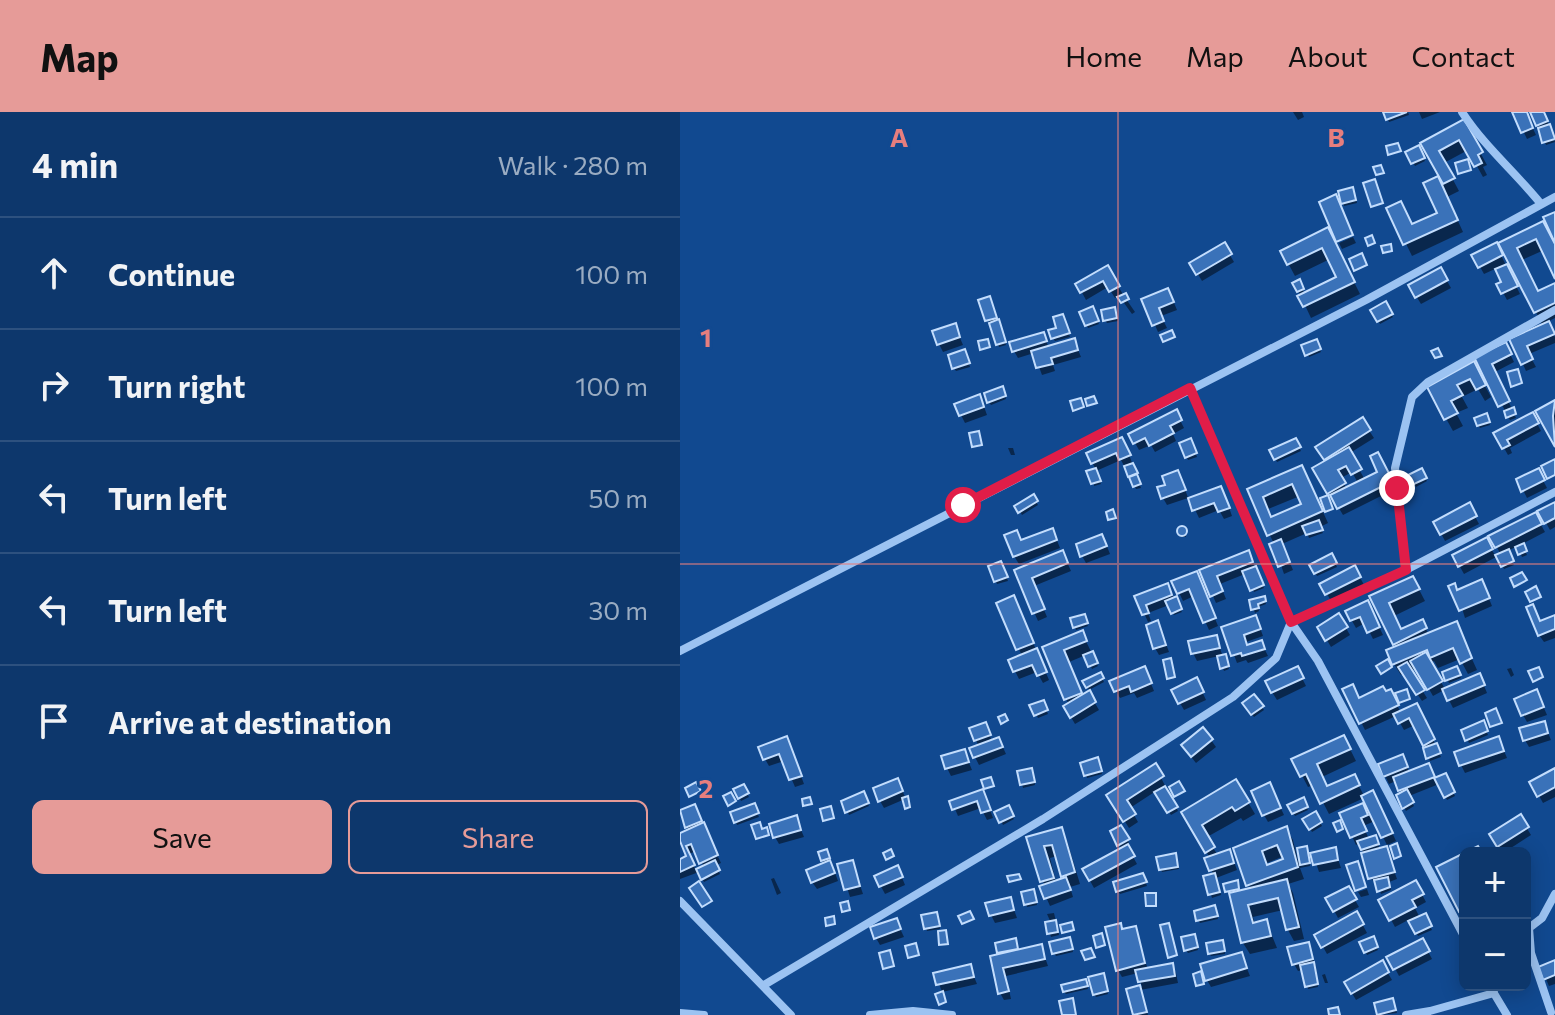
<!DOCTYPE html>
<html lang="en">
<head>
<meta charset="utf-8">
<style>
	:root { --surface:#0d376c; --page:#1b4274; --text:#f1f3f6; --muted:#9aacc2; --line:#2d517f; --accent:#e69b98 }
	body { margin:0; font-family:Commissioner,sans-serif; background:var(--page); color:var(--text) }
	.controls { position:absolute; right:24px; bottom:24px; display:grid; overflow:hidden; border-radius:12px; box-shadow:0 4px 20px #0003 }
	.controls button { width:72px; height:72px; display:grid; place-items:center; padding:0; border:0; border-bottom:2px solid var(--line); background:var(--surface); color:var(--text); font:40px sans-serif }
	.stop { position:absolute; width:24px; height:24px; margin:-18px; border:6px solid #e11d48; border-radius:50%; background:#fff }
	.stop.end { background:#e11d48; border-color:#fff; box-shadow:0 2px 8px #0008 }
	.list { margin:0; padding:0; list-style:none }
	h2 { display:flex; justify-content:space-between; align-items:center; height:104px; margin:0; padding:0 32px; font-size:34px }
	h2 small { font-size:26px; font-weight:400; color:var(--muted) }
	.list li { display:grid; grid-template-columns:52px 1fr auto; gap:24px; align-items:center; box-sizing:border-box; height:112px; padding:0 32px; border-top:2px solid var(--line) }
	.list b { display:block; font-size:30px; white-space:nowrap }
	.list em { font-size:26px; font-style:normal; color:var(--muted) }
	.actions { display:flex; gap:16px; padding:24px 32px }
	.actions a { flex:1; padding:18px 0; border:2px solid var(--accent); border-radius:12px; text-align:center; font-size:28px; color:var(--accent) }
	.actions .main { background:var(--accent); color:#111 }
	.icon { flex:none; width:44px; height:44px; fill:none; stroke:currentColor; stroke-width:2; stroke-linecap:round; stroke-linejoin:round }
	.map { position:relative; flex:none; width:875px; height:903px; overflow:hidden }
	header { display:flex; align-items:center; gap:48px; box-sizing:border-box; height:112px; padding:0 40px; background:var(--accent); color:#111 }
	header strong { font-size:38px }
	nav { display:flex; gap:44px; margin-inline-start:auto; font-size:28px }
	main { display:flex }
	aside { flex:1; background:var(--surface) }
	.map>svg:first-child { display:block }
	.shadow { fill:#0007; fill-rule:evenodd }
	.building { fill:#3a72b9; stroke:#c3ddfd; stroke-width:2; fill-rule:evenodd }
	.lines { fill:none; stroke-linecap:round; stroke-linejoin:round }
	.street { stroke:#9cc3f2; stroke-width:8 }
	.route { stroke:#e11d48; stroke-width:10 }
	.grid { fill:none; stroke:#e67e7e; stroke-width:2; stroke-opacity:0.55 }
	.grid-label { font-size:26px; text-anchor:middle; font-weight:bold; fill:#e67e7e; stroke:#114990; stroke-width:6; stroke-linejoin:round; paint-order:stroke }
</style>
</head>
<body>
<header>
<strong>Map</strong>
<nav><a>Home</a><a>Map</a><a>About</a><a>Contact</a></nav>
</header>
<main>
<aside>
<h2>4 min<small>Walk · 280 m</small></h2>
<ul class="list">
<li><svg class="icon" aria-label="ahead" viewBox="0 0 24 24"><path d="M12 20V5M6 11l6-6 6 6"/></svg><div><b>Continue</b></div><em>100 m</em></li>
<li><svg class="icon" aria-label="right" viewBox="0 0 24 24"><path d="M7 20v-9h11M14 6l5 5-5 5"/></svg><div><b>Turn right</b></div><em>100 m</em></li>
<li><svg class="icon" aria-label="left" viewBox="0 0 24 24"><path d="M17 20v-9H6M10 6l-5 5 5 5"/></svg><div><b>Turn left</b></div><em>50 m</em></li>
<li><svg class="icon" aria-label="left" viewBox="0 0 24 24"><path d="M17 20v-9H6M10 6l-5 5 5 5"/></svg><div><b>Turn left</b></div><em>30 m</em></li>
<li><svg class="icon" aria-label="arrive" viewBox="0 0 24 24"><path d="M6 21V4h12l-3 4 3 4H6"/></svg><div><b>Arrive at destination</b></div></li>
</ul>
<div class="actions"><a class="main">Save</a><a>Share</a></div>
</aside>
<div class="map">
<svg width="875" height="903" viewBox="0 0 875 903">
	<rect width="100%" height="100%" fill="#114990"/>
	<!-- shadow -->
	<g class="shadow">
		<polygon points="613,0 622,0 624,5 618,8"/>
		<polygon points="705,0 728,0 729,3 709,10"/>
		<polygon points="739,0 760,0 742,7"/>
		<polygon points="834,0 845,0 856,23 847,27"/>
		<polygon points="853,0 864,0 875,30 866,33"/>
		<polygon points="783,9 807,53 803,55 807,63 803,65 788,38 764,51 779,79 767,85 783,120 732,144 709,97 732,114 760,102 746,72 761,65 743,32"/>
		<polygon points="739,36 745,49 735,54 728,41"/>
		<polygon points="674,80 677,91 664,94 663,91"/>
		<polygon points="862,111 875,135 875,162 864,138 842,148 858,181 875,173 875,206 867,210 875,225 875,231 849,242 856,255 846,259 832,228 863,214 821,131"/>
		<polygon points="673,125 676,131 662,137 659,131"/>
		<polygon points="654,130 680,182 631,206 615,172 619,170 625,182 659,166 650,147 615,164 602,140"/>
		<polygon points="544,133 554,150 522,169 512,152"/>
		<polygon points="816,133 840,182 827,188 819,173 824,171 817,156 804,162 794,144"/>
		<polygon points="427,156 444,184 455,200 452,202 439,184 435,186 428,175 406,188 398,173"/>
		<polygon points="761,158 771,176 741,192 730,174"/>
		<polygon points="492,186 497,198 481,204 487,216 478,220 464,188"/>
		<polygon points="301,189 311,189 326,233 319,235 318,232"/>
		<polygon points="705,192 713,205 700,212 693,199"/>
		<polygon points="412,197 419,212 408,216 401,201"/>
		<polygon points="436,201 438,209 427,211 425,208"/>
		<polygon points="384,207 390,225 375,229 373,226"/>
		<polygon points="275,214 283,233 263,240 259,232"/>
		<polygon points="363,222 369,236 394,228 401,245 373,253 375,259 362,263 354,241 338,246 334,239"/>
		<polygon points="636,229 641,240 629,245 624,235"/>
		<polygon points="825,232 834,250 815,260 836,306 830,308 797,246"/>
		<polygon points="286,242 290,255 276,259 274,256"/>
		<polygon points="793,252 811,285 805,289 798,277 782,285 788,296 776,301 783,314 773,319 749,276"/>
		<polygon points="324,280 326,287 311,293 309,290"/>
		<polygon points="875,290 875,331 858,299"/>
		<polygon points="303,292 307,303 285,311 276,293"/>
		<polygon points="496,300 504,316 493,322 496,329 475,340 471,333 459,338 450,322"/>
		<polygon points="852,302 861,319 830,336 832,341 828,343 816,322"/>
		<polygon points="808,307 810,313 800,316 798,313"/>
		<path d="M682 308 694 326 670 341 685 368 700 361 697 343 715 377 663 403 635 356 647 350 638 336ZM672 360 678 371 667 377 661 366Z"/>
		<polygon points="616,329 621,339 597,350 592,339"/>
		<polygon points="501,332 512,332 517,345 508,348"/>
		<polygon points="446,334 461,376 456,377 441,348 416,359 421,372 414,374 416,358 408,342"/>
		<polygon points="328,336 333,336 335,343 331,343"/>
		<polygon points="741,359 747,369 736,375 731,364"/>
		<polygon points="858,359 867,376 847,386 838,368"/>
		<path d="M628 367 648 411 640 415 643 421 629 426 627 421 602 432 613 458 604 462 594 432 569 378ZM620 384 624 393 592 407 588 397Z"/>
		<polygon points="502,368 508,386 487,393 483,386"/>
		<polygon points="545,384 552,404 544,407 539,398 519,406 510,387"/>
		<polygon points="353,385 358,393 342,403 337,394"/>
		<polygon points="875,392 875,415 870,418 860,400"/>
		<polygon points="789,393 799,412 765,429 755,410"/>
		<polygon points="855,402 865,420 842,432 847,443 842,445 837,434 828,439 834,453 824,457 818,444 784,462 774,444 806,428 816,445 821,443 811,424"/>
		<polygon points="504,418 506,425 501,425 499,419"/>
		<polygon points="376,426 380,436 339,452 334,444 341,430"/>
		<polygon points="426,432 430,442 406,451 402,444"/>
		<polygon points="652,444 657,455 637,464 632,454"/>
		<polygon points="386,448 391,459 354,474 367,505 358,509 336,459"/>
		<polygon points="572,448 584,476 574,480 565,462 540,472 546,487 536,491 522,459"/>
		<polygon points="322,454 328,469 317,472 310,455"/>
		<polygon points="675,456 684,473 651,489 642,473"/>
		<polygon points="733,466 745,489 714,504 721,519 742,509 749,523 776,512 797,558 788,562 780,547 758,556 754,549 750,551 765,577 803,571 807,581 773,596 764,578 753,584 737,556 730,559 747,586 742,589 724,562 721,563 714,552 717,536 692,485"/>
		<polygon points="520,469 538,514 529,518 514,484 503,489 494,470"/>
		<polygon points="487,474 502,500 494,503 489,493 468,501 471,509 468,510 457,485"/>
		<polygon points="805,477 812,494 785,506 777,480"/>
		<polygon points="585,489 586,492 578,495 579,499 575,501 571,490"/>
		<polygon points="319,492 337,493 369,568 363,571 357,560 339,567 330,549 342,544"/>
		<polygon points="691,498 703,523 693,527 685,511 676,516 667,500"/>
		<polygon points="659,504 670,523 651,535 640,516"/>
		<polygon points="875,505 875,526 864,530 859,523"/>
		<polygon points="405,507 408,514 396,518 395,515"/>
		<polygon points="478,511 489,540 479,543 475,536"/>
		<polygon points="579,513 583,524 566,530 568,534 581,530 588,544 568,551 566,548 557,551 544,516"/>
		<polygon points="402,521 418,554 412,557 406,543 389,550 404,584 409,581 419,598 395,612 385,595 389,593 364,536"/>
		<polygon points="536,525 543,545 546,547 549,557 544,559 539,544 517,549 513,541"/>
		<polygon points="617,556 626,574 597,588 592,580"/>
		<polygon points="831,556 834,563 831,565 827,557"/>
		<polygon points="776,557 781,566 769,571 765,561"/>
		<polygon points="420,562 424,570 409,578 405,570"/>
		<polygon points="468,564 474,579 457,586 454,581 440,586 436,579"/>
		<polygon points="520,575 526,588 504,598 500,591"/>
		<polygon points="665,578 679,588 710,579 721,601 741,601 761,645 750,649 735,613 724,618 716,604 685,618"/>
		<polygon points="574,584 584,598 574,605 564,592"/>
		<polygon points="860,587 867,603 847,610 843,603"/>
		<polygon points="363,590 368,602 358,606 352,594"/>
		<polygon points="803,611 808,623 789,631 783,619"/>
		<polygon points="864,611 871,628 849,635 845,628"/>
		<polygon points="307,616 312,630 319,627 326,642 299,653 295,645 299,635 292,618"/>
		<polygon points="531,628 536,635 516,651 508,641"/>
		<polygon points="110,634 124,672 115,675 104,649 89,654 85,647"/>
		<polygon points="822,634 827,646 785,661 781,653"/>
		<polygon points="670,637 676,649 642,665 648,676 674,664 684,684 697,688 716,729 707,733 695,709 683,714 689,727 697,728 700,738 706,736 717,767 709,770 711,778 701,782 698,773 690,766 680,731 676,733 662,702 687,691 684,686 649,702 634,673 628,675 614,648"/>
		<polygon points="284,639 292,658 271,664 267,656"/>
		<polygon points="419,650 422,662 407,666 406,663"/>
		<polygon points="726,652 729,660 752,660 755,668 766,666 775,684 767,688 759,672 729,684 734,694 726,699 718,684 722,682 716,669 709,672 700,653"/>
		<polygon points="475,654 498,699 491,703 476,679 450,696 458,710 449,716 429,684"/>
		<polygon points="875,658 875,685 863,691 852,671"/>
		<polygon points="339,661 353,661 355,673 343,676"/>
		<polygon points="556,670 575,702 563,709 561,706 527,725 538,744 553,747 557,758 536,766 541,783 532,786 526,766 534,764 527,747 530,746 503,701"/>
		<polygon points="63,674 69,685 61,689 56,678"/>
		<polygon points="221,675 230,698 227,696 225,687 204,696 200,689"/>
		<polygon points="593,680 604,703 588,710 584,703"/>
		<polygon points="183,682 189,694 169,703 163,690"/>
		<polygon points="306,687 313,706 307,708 301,696 278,704 272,690"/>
		<polygon points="623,688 628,698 615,704 610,694"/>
		<polygon points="74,693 79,705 57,713 56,710"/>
		<path d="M14 694 41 751 36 753 40 762 24 770 19 760 0 767V749L9 745 0 723 9 719 0 700ZM16 739 24 755 16 759 9 742Z"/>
		<polygon points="328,696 334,707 323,713 317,701"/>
		<polygon points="635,702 642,714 632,720 625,707"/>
		<polygon points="840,705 851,723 823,741 812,723"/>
		<polygon points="116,706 124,725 99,732 95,725"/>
		<polygon points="441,715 449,731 447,734 457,752 414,776 404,758 442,738 432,720"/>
		<path d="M381 717 387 729 400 772 390 775 393 785 370 794 362 776 365 775 349 726ZM377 744 385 767 376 770 370 746Z"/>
		<path d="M606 717 613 728 618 749 627 739 630 754 620 756 624 767 608 772 613 781 624 827 614 829 608 818 603 798 573 805 575 812 586 809 597 836 570 842 563 831 551 782 547 779 558 774 560 780 571 778 556 737ZM604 744 605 749 588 755 587 751Z"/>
		<polygon points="655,738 661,756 639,760 633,742"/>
		<polygon points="148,742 158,769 137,777 132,770 145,752 142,748"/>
		<polygon points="497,746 499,757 482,760 481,758"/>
		<polygon points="172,750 183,782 170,785 160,753"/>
		<polygon points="221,763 225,773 205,782 196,765"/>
		<polygon points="94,766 101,781 97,783 91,767"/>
		<polygon points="464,766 467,774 440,782 438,779"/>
		<polygon points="736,771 746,790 735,796 740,806 745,803 752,818 738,824 730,807 715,815 701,789"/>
		<polygon points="668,776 679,795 658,806 648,787"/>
		<polygon points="687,777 689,783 681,785 678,780"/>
		<polygon points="355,782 357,793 347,795 346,792"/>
		<polygon points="330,787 337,806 315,811 311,803"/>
		<polygon points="536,798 538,807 520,811 518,808"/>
		<polygon points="374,801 379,823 371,825 367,811 371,811 367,802"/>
		<polygon points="677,802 687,821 647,842 637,824"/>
		<polygon points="258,805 260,817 247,819 246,816"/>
		<polygon points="216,808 224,825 200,833 196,826"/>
		<polygon points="440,813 443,819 455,816 468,858 492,854 496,861 498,871 460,878 468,903 455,903 449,878 462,875 458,861 442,865 438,858"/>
		<polygon points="516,827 518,838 508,841 506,838"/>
		<polygon points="693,827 698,838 687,843 682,831"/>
		<polygon points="335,828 339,840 361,834 368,854 326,864 331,887 324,888 320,881 319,840"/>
		<polygon points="742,828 752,847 719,864 709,845"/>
		<polygon points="391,830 393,840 376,844 374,841"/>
		<polygon points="628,832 636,855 638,875 628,877 623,858 618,859 614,852"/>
		<polygon points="544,833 545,842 531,844 529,841"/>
		<polygon points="561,842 570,864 531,875 527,868"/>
		<polygon points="875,850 875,872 869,874 861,856"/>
		<polygon points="702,851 712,868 676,888 666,871"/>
		<polygon points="290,855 297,872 262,880 256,863"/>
		<polygon points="645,862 648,871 645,871 642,863"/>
		<polygon points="424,866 428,882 416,885 414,882"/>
		<polygon points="407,872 408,877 386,882 384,880"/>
		<polygon points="714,891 717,901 700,903 696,892"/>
	</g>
	<!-- building -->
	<g class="building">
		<polygon points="703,0 727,0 706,8"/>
		<polygon points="832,0 847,0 853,16 841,21"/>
		<polygon points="850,0 864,0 868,9 856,14"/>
		<polygon points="784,7 803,40 798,43 802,51 794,55 779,28 759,39 775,66 763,72 740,31"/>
		<polygon points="870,12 875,27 862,31 858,16"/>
		<polygon points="718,31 721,39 708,43 706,34"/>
		<polygon points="739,33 745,46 731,52 725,40"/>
		<polygon points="788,47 791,58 778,62 775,51"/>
		<polygon points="701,53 704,61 696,63 693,55"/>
		<polygon points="758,64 778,108 723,133 706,96 721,89 732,112 757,101 743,71"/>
		<polygon points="695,67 703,91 691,95 683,71"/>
		<polygon points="673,75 676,88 661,92 658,79"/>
		<polygon points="656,82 673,123 656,130 639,90"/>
		<polygon points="875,100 875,128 874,129 863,105"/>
		<polygon points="863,109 875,132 875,167 856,127 837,136 858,179 875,171 875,191 854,201 818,131"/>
		<polygon points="648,115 675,170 623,195 617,184 656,165 642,136 607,153 600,139"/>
		<polygon points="692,123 695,131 688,134 685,126"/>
		<polygon points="545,130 552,142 516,163 509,151"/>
		<polygon points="817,130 823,143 798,156 791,143"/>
		<polygon points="711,132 712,139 703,141 701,134"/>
		<polygon points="682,141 687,153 674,159 669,147"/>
		<polygon points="827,152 838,174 821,182 816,172 821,170 815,157"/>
		<polygon points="428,153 440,174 429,180 423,169 400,181 395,172"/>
		<polygon points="761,155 768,168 735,186 728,173"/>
		<polygon points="620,167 624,177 617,180 612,171"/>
		<polygon points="488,176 494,190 479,196 484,209 472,214 461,187"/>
		<polygon points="446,181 449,187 441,191 437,185"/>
		<polygon points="310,184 317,206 305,209 298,188"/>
		<polygon points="706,189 713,202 697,210 690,198"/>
		<polygon points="413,194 419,209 405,214 399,200"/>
		<polygon points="435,195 437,206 423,209 421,198"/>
		<polygon points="383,202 390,221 371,227 368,218 376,216 373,205"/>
		<polygon points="319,207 326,230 316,233 309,211"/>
		<polygon points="869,209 875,222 847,234 853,247 841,253 829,227"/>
		<polygon points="276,211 280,225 257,233 252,219"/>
		<polygon points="492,218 495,225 483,230 480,223"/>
		<polygon points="364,220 367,229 332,240 329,230"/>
		<polygon points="395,226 398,238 371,246 373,252 356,256 351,239"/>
		<polygon points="308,227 310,235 300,238 298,229"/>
		<polygon points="637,227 641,237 625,244 621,233"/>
		<polygon points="826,230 832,242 812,252 830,289 818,295 794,245"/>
		<polygon points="758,236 762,244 755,246 751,239"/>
		<polygon points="285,237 290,251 272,257 268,243"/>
		<polygon points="794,249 806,273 796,278 790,267 777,273 783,283 771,289 778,301 764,308 747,275"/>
		<polygon points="838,257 842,271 831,275 827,260"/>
		<polygon points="323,274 326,284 307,291 304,281"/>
		<polygon points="300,282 304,295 279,304 274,292"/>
		<polygon points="414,284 417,291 407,294 405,287"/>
		<polygon points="401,286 404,295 393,299 390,289"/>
		<polygon points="875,288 873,304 875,335 855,299"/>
		<polygon points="834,295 836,302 826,306 824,299"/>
		<polygon points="497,297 502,308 490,314 494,321 469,334 465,326 453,332 448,322"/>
		<polygon points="853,300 859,311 827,328 830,333 822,337 813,321"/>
		<polygon points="807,301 810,310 797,314 794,306"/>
		<polygon points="683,305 691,318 644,348 635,335"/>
		<polygon points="299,319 302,333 292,335 289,321"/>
		<polygon points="442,325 451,343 439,348 436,341 411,352 406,341"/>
		<polygon points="511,326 517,341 505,346 499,331"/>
		<polygon points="616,326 621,335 594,348 589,338"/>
		<polygon points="669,335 682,357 671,363 666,354 658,358 666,371 647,382 632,356"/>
		<polygon points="698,340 713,369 657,397 650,383 697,360 690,344"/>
		<polygon points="875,347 875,363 867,367 861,354"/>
		<polygon points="453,351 458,361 448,365 444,354"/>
		<path d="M622 353 643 399 587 424 567 377ZM612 372 621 392 591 405 583 385Z"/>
		<polygon points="416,356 421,369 411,372 406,359"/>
		<polygon points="742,356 747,366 732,373 728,363"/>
		<polygon points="859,356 865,368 841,380 836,367"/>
		<polygon points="498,358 506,378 481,387 477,375 485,373 482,364"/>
		<polygon points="457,362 461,372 453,375 449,365"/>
		<polygon points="541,374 550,396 538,400 534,391 512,399 508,386"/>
		<polygon points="354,382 358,389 338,401 334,394"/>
		<polygon points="648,383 653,397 645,400 640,386"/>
		<polygon points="790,390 797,404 760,423 753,410"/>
		<polygon points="875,390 875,406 864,412 857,399"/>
		<polygon points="433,397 436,406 428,408 426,400"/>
		<polygon points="856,400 862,412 815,436 808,424"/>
		<polygon points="639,408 643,418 626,423 622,414"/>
		<circle cx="502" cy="419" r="5"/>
		<polygon points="373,416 377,428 333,445 324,423 337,418 341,428"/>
		<polygon points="422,422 427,434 400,445 396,432"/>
		<polygon points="807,425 813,437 778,455 772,443"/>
		<polygon points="601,427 610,450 598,455 589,432"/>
		<polygon points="844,431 847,439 838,443 835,435"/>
		<polygon points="829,437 834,449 821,455 815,443"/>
		<polygon points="383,438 388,451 352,466 365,497 352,502 334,458"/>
		<polygon points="569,438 573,450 537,464 543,479 530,485 519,458"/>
		<polygon points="652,441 657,451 634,462 629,453"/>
		<polygon points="321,449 328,465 314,470 308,454"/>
		<polygon points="675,453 681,465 645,483 639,472"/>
		<polygon points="576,454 584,473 570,479 562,459"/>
		<polygon points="517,459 536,506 523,511 509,477 497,482 491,469"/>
		<polygon points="842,460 847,468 834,475 830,466"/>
		<polygon points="733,464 740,477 709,491 721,517 743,507 747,516 713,533 689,484"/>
		<polygon points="802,467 810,486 779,499 768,474 775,471 777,478"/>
		<polygon points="488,471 492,483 466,493 469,501 462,503 454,484"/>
		<polygon points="856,474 861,485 850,490 845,480"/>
		<polygon points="334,483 354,531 336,538 316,491"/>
		<polygon points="497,484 502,497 491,502 485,489"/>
		<polygon points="585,484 586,489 578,492 579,496 571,498 569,488"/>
		<polygon points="688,488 700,515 687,521 680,505 670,509 665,499"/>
		<polygon points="853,492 860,509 875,503 875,517 858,524 846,495"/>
		<polygon points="659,501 668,515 645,529 637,515"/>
		<polygon points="405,502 408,511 393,516 390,506"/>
		<polygon points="576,503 581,517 564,523 567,533 582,528 585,537 562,544 561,541 551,544 541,515"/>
		<polygon points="478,508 486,533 473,537 466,513"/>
		<polygon points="777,509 792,546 780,552 773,536 750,546 747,538 712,553 706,538"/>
		<polygon points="403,518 407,529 384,538 402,581 384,588 362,535"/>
		<polygon points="537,523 540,536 511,542 508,529"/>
		<polygon points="357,536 367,560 357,564 352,553 333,560 328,548"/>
		<polygon points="413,539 418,551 408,555 403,543"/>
		<polygon points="746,540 763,569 747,578 730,549"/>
		<polygon points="546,542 549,554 540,557 537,544"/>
		<polygon points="491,546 495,565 487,567 483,548"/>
		<polygon points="708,547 712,555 701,562 696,554"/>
		<polygon points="727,550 745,578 736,583 718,555"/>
		<polygon points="465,554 472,571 451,580 449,574 434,580 429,569"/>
		<polygon points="618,554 624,566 591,581 585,569"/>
		<polygon points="777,554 781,563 765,569 762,560"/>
		<polygon points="859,555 863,565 853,570 848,559"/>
		<polygon points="421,560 424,566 406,576 402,569"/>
		<polygon points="800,561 805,573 767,589 762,577"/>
		<polygon points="517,565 524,580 498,592 491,578"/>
		<polygon points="673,572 679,586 703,574 706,579 711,577 719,593 679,612 662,577"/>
		<polygon points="727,577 730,587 719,591 715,581"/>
		<polygon points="857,577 864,595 841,604 834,587"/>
		<polygon points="410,578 416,590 390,606 383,594"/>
		<polygon points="574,582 584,594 571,603 562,591"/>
		<polygon points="364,588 368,598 354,604 349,593"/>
		<polygon points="737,591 755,627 743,634 729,606 718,612 713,602"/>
		<polygon points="816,596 822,611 810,615 805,601"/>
		<polygon points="325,602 328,608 321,612 318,605"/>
		<polygon points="804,608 808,619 785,629 781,618"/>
		<polygon points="865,609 868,621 843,629 839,616"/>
		<polygon points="306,610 311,623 294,629 289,616"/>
		<polygon points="523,615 533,627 511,645 501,633"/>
		<polygon points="664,623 671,637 637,652 647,674 675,662 680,673 640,692 626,662 620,665 611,647"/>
		<polygon points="107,624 122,664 109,668 99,642 83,648 78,635"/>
		<polygon points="819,624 824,639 779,654 774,640"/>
		<polygon points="319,625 323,635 293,646 289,636"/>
		<polygon points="757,631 761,641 746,647 743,636"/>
		<polygon points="285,637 289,650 265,657 261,644"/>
		<polygon points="723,642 728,655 703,665 698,652"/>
		<polygon points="418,645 422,659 404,664 400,651"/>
		<polygon points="476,651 484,664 447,688 456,702 443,710 426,683"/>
		<polygon points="749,651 755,665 718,679 713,665"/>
		<polygon points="352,656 355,670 340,673 337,659"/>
		<polygon points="875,656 875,675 857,685 849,670"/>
		<polygon points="766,661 775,680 764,686 754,666"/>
		<polygon points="311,665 314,674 304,677 301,668"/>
		<polygon points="218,666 223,679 198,690 193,676"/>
		<polygon points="556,667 570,690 555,699 552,695 522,713 535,735 525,741 501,700"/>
		<polygon points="499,669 505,679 494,685 489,675"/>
		<polygon points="16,670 21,679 9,685 5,676"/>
		<polygon points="590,670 601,696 582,704 571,679"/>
		<polygon points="64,672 69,681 58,687 53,677"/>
		<polygon points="485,674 498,695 487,701 474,680"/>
		<polygon points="303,677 311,698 301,701 297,689 272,698 269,689"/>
		<polygon points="727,677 734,690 722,697 716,683"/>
		<polygon points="693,678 713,721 701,726 681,684"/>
		<polygon points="184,679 189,691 165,701 161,689"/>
		<polygon points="51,680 56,689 48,694 43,684"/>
		<polygon points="228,684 230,695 225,697 222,686"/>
		<polygon points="130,685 132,692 123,694 122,687"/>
		<polygon points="624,685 628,695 612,702 607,693"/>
		<polygon points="75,691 79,701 54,711 50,700"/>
		<polygon points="683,691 688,703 681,706 687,719 670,726 659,701"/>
		<polygon points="15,692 22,709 5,716 0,698"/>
		<polygon points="329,693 334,704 319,711 314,700"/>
		<polygon points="151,694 154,706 143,709 140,697"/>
		<polygon points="636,699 642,710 629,718 622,707"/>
		<polygon points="841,702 849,715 817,735 809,722"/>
		<polygon points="117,703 121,718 93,726 89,712"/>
		<polygon points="660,708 663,717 657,720 653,711"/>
		<polygon points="24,710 38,743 19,752 11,732 6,734 15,753 0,760 0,747 6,744 0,729 0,721"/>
		<polygon points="80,710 82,717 87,715 89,723 76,727 71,713"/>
		<polygon points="441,713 450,727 437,734 430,719"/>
		<path d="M607 714 618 755 566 774 553 736ZM597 733 603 747 587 753 582 739Z"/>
		<polygon points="382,715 395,760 381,765 372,733 364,734 374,766 360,770 346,725"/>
		<polygon points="696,723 699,732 681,738 677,729"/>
		<polygon points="717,731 721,744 714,747 710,734"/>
		<polygon points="448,732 455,744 409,769 402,757"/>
		<polygon points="627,734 630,751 620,753 617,736"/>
		<polygon points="707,734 715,760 688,767 681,741"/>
		<polygon points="798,734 802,741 785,741 785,797 779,800 756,755"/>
		<polygon points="656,735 658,748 633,753 630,741"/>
		<polygon points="147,737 150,746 141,749 138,740"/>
		<polygon points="211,737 214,744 206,748 203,741"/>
		<polygon points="550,737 554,751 529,759 524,746"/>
		<polygon points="496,741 498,755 479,758 476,745"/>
		<polygon points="35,748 40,758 21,768 16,757"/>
		<polygon points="150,748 155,761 131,771 126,758"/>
		<polygon points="173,748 180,774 164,778 157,752"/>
		<polygon points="678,749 686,775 675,779 666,753"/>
		<polygon points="218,753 223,765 199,775 194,764"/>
		<polygon points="463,761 467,770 436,780 433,770"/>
		<polygon points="535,761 540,780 528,783 523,764"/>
		<polygon points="339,762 341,767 329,770 327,764"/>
		<polygon points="386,765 391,778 364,787 359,774"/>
		<polygon points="708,765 710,775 697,780 694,768"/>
		<polygon points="607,767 619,815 606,818 598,786 568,793 573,811 587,807 591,824 561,831 549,781"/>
		<polygon points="558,768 559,777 545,780 543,772"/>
		<polygon points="736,768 744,782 732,788 736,795 709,809 698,788"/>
		<polygon points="19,769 32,789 22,795 9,776"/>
		<polygon points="669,774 677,787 653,800 645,786"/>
		<polygon points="354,777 357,790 344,793 341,780"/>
		<polygon points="465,781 476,781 476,794 466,794"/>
		<polygon points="331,785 334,798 309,804 305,791"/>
		<polygon points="168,789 170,798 162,800 160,791"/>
		<polygon points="535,793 538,804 516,809 514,799"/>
		<polygon points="290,799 294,807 282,812 278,804"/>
		<polygon points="677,799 684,812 641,836 634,823"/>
		<polygon points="257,800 260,814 244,817 241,803"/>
		<polygon points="746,801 752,814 735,822 728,809"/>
		<polygon points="154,804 155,812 146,814 145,806"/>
		<polygon points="217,806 221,817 194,827 190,815"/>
		<polygon points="376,808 378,820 367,822 365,810"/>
		<polygon points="392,810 394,818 382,821 380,813"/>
		<polygon points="441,811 442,817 456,814 465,851 436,859 425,815"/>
		<polygon points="489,811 497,843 488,846 480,813"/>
		<polygon points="266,818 268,832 259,833 258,819"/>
		<polygon points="422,821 425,833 416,836 413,824"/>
		<polygon points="515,822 518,835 504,839 501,825"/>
		<polygon points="694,824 698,835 684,841 679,830"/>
		<polygon points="390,825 393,837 372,842 369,830"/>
		<polygon points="336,826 338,837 317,841 315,831"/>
		<polygon points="743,826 750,839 713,858 706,845"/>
		<polygon points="543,828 545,839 528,842 526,831"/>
		<polygon points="629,830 633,847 612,853 607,835"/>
		<polygon points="236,831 239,843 228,846 225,834"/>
		<polygon points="362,832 365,847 323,856 329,879 318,882 310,844"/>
		<polygon points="411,836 415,845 405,848 401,839"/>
		<polygon points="210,838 214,854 203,857 199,841"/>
		<polygon points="562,840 567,856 525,869 520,852"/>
		<polygon points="703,848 709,860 671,882 664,870"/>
		<polygon points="875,848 875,863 863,868 858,855"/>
		<polygon points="634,850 638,872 625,875 620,853"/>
		<polygon points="493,851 495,864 458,870 455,858"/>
		<polygon points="291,852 294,865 256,873 253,861"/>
		<polygon points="521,859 524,872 516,874 513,862"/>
		<polygon points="424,861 428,879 413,883 408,865"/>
		<polygon points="406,867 408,874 383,880 381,873"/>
		<polygon points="460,873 467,900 453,903 446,877"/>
		<polygon points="263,879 266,890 259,893 255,882"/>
		<polygon points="393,886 396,903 382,903 379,889"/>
		<polygon points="713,886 716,898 697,903 694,891"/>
		<polygon points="658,895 660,903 649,903 648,897"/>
	</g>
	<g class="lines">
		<!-- street -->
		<g class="street">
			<path d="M782 0C804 34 835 60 861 92"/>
			<polyline points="510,276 611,510 638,549 785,826"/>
			<polyline points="726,458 715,356 732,285 748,270 875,198"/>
			<polyline points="0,539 686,188 875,85"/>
			<polyline points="0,789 111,903"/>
			<polyline points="84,873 363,707 553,585 596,546 611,510 726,458 875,380"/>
			<polyline points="809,873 827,903"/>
			<polyline points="871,900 851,841 849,816 862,806 875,782"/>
			<polyline points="0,901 24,903"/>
			<polyline points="190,903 233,899 272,903"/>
			<polyline points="726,903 750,899 814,881"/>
		</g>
	</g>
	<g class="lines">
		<!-- route -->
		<polyline class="route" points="283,393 510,276 611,510 726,458 717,376"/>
	</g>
	<!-- grid -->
	<path class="grid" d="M438 0V903M0 452H875"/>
	<g class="grid-label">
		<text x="219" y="35">A</text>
		<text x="656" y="35">B</text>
		<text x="26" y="235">1</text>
		<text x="26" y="686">2</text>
	</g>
</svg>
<div class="controls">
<button>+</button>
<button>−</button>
</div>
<div class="stop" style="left:283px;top:393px"></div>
<div class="stop end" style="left:717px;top:376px"></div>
</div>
</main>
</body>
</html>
